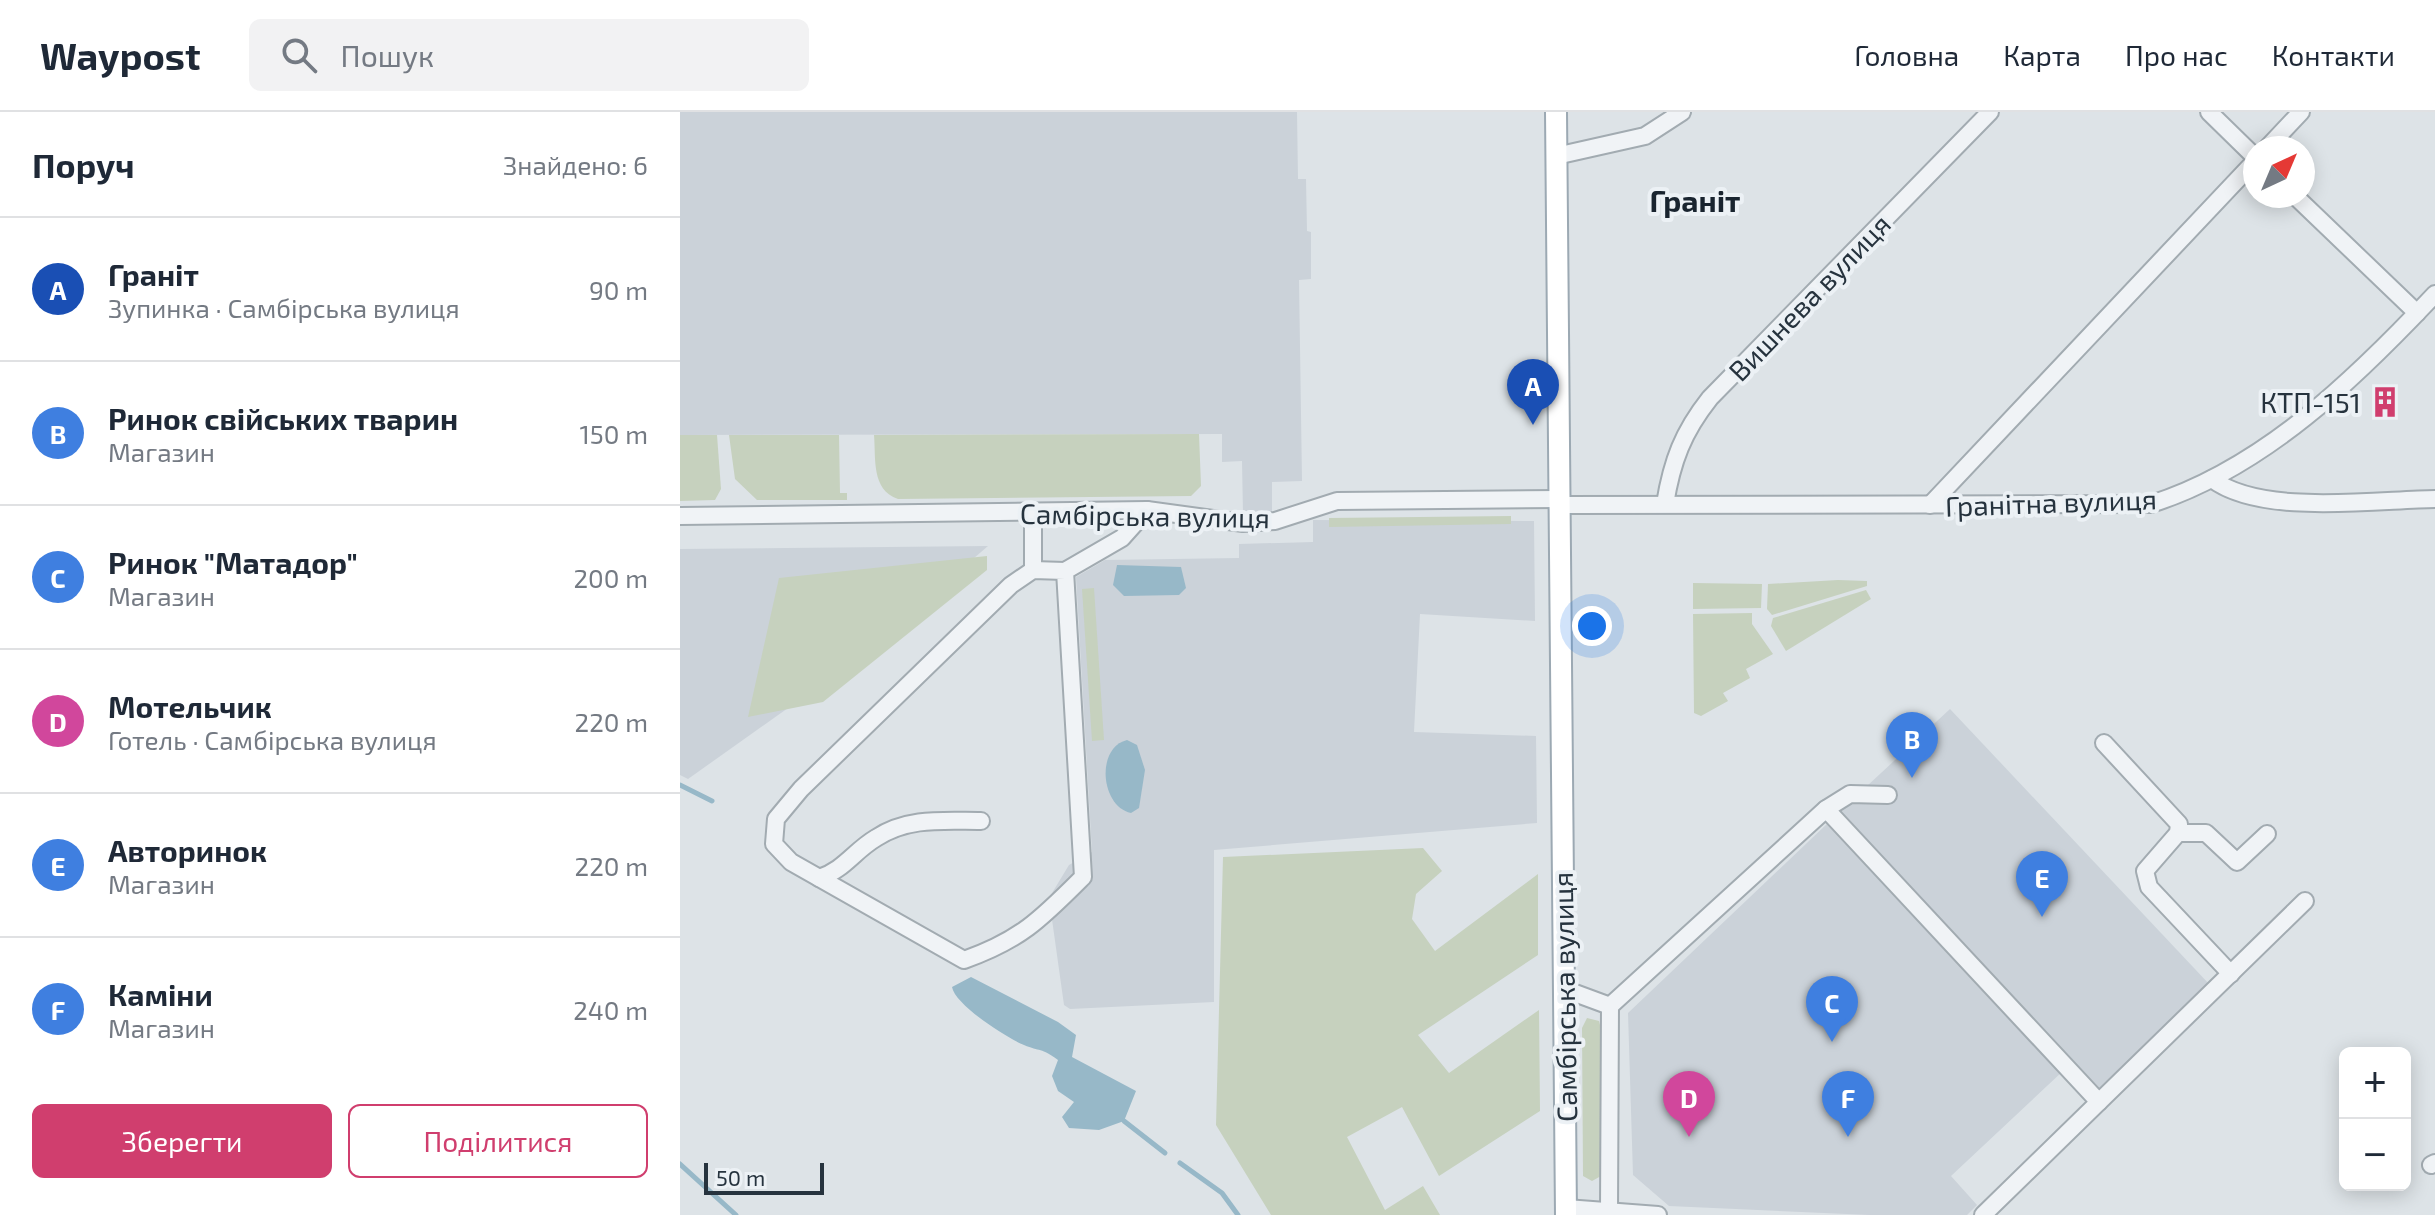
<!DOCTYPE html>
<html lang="uk">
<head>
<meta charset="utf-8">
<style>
	:root { --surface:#fff; --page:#f2f2f3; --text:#1f2937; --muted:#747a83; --line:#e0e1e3; --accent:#d03e6e }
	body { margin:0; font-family:"Exo 2",sans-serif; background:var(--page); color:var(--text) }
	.controls { position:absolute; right:24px; bottom:24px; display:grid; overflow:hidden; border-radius:12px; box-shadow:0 4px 20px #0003 }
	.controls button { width:72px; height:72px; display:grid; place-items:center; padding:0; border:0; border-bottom:2px solid var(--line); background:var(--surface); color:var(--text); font:40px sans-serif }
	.compass { position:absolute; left:1563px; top:24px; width:72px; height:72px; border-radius:50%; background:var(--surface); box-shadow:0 4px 20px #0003; rotate:44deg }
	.scale { position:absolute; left:24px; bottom:20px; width:120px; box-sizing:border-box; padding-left:8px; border:4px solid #26333e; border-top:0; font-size:22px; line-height:28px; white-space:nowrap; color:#26333e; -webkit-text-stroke:6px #ecf1f5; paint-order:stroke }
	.you { position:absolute; left:912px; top:514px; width:28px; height:28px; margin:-20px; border:6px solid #fff; border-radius:50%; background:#1a73e8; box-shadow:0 0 0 12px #1a73e833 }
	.badge { display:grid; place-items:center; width:52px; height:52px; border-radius:50%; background:var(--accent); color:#fff; font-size:26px; font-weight:700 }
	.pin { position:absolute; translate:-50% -66px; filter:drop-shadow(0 2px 4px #0008) }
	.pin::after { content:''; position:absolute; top:42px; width:28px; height:24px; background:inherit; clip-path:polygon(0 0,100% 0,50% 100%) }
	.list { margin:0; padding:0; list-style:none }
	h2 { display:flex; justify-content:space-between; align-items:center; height:104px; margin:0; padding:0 32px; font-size:34px }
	h2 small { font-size:26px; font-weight:400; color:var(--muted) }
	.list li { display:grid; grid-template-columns:52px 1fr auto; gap:24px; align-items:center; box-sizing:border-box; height:144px; padding:0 32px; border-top:2px solid var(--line) }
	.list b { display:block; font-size:30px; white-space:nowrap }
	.list p { margin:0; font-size:26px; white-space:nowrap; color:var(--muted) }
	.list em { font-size:26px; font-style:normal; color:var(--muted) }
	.actions { display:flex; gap:16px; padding:24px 32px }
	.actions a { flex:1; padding:18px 0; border:2px solid var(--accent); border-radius:12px; text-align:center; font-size:28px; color:var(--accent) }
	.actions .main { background:var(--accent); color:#fff }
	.icon { flex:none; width:44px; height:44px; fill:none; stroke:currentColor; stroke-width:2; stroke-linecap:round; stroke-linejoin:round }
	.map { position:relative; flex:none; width:1755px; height:1103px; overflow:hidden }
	header { display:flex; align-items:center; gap:48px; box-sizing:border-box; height:112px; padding:0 40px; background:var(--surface); border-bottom:2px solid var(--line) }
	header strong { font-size:38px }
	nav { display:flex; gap:44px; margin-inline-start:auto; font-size:28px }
	.search { width:560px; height:72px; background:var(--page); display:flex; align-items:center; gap:20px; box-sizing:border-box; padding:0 28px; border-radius:12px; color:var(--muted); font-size:30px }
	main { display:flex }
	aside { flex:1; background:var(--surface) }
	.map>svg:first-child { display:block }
	.built { fill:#cbd2d9 }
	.green { fill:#c6d1be }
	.water { fill:#97b8c8 }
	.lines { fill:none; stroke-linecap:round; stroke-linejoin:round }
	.stream { stroke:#97b8c8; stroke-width:5 }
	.minor-casing { stroke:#a2abb1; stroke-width:20 }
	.major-casing { stroke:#9ca9b3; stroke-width:24 }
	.minor { stroke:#f0f3f6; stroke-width:16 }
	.major { stroke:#fff; stroke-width:20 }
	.labels { text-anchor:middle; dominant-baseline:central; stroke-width:8; stroke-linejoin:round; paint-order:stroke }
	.street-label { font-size:28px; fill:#26333e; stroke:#ecf1f5 }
	.poi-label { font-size:28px; fill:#26333e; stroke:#ecf1f5; text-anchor:end }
	.neighbourhood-label { font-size:30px; font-weight:bold; fill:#19242f; stroke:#ecf1f5 }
</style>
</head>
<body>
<header>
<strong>Waypost</strong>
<div class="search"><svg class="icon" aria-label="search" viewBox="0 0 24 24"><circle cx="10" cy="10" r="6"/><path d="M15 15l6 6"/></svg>Пошук</div>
<nav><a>Головна</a><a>Карта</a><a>Про нас</a><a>Контакти</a></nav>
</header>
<main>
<aside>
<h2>Поруч<small>Знайдено: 6</small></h2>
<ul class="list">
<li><span class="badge" style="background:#1a4fb4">A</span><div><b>Граніт</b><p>Зупинка · Самбірська вулиця</p></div><em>90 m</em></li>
<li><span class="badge" style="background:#3f7fe0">B</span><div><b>Ринок свійських тварин</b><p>Магазин</p></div><em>150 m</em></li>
<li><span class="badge" style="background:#3f7fe0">C</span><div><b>Ринок &quot;Матадор&quot;</b><p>Магазин</p></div><em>200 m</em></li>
<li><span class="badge" style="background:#d1479c">D</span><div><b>Мотельчик</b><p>Готель · Самбірська вулиця</p></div><em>220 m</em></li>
<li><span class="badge" style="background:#3f7fe0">E</span><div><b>Авторинок</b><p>Магазин</p></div><em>220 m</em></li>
<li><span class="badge" style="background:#3f7fe0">F</span><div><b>Каміни</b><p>Магазин</p></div><em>240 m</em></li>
</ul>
<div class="actions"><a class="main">Зберегти</a><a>Поділитися</a></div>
</aside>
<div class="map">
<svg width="1755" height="1103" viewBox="0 0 1755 1103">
	<rect width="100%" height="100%" fill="#dde3e7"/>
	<!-- built -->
	<g class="built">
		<polygon points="0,0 617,0 618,67 626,67 627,119 631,120 631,167 619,168 622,369 592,370 592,400 563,401 562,349 542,350 542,322 0,323"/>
		<polygon points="633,408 854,409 855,509 740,502 734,620 856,624 857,711 534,738 534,890 390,897 384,893 369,786 389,753 412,740 396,465 425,448 559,446 559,432 633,430"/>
		<polygon points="308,434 177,547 8,667 0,663 0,437"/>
		<polygon points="1270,597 1530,873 1419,976 1159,700"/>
		<polygon points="1149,710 1383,959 1271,1064 1297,1093 1287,1103 1190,1103 989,1094 953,1063 948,901"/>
	</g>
	<!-- green -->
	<g class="green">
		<path d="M519 322 521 374 511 384 218 387C191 378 196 346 194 323Z"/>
		<polygon points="0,323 37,323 41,377 35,388 0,389"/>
		<polygon points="49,323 159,323 160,381 167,381 167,388 77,388 55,367"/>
		<polygon points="831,404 831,412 649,415 649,406"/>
		<polygon points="307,444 307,458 143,590 68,605 99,466"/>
		<polygon points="1158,468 1187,469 1187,474 1092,503 1087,497 1088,472"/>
		<polygon points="1013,471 1082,472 1081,496 1013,497"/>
		<polygon points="414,476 424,628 412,629 402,477"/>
		<polygon points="1186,478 1191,487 1106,539 1091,514 1093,506"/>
		<polygon points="1072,501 1072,512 1093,542 1066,557 1070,566 1043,581 1048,589 1021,604 1014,601 1013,502"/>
		<polygon points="743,736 762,759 736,782 732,807 755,839 858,762 858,843 738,923 769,961 859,898 860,999 759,1064 722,995 667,1025 705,1098 743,1074 760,1103 591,1103 536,1013 543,745"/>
		<polygon points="907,906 919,909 921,917 921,1064 912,1069 903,1064 902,916"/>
	</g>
	<!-- water -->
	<g class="water">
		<polygon points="437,453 501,455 506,476 499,483 444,484 433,473"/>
		<path d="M447 628 457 633 465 658 459 696 451 701C421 695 415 636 447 628Z"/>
		<path d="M291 865 378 910 396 923 392 945 456 979 444 1009 419 1018 389 1016 382 1005 394 990 378 979 372 964 378 948C361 935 360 940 344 933 327 926 275 893 272 875Z"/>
	</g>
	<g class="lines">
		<!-- stream -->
		<g class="stream">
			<polyline points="0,673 32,689"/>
			<polyline points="444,1009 485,1041"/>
			<polyline points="500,1051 542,1081 558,1103"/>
			<polyline points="0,1052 56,1103"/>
		</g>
		<defs>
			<g id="minor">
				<polyline points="1529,0 1575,45"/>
				<polyline points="1587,36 1621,0"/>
				<polyline points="876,44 965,24 1002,0"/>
				<polyline points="1615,84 1737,201"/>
				<path d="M1532 367C1581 404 1693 388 1755 387"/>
				<path d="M985 392C992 349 1003 320 1030 286L1310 0"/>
				<path d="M879 393 1471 392C1584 356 1676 266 1755 182"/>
				<polyline points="1250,393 1575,49"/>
				<polyline points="353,400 353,458"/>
				<polyline points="0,404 467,398 563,411 595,409 657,389 879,387"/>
				<path d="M385 459 353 458 331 473 121 677 96 707 94 732 111 750 284 848C341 828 362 806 403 765L385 459 442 426 467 398"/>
				<polyline points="1424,631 1499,712 1498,721 1465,759 1469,775 1551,862"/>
				<polyline points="1146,697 1170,682 1208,683"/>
				<polyline points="1498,721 1526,721 1557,750 1587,722"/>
				<path d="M139 766C164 758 174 739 196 726 228 705 263 709 301 709"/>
				<polyline points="884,877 930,894"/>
				<polyline points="1751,1053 1755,1051"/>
				<polyline points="886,1096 978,1103"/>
				<polyline points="929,1098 930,894 1146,697 1419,990"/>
				<polyline points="1303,1103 1625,789"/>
			</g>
			<polyline id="major" points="876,0 886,1103"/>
		</defs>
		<!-- minor casing -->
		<use href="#minor" class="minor-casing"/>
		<!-- major casing -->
		<use href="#major" class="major-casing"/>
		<!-- minor -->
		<use href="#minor" class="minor"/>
		<!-- major -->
		<use href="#major" class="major"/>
	</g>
	<!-- icons -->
	<defs>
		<symbol id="building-bare" viewBox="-9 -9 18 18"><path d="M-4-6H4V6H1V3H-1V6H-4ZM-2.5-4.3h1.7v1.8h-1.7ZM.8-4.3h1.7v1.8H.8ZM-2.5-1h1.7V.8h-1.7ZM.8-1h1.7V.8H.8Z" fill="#d03e6e" stroke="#ecf1f5" stroke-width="2.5" paint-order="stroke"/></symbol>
	</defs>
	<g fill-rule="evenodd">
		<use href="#building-bare" x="1683" y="268" width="44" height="44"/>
	</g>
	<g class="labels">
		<!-- street labels -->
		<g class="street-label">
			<text transform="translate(1129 185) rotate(-46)">Вишнева вулиця</text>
			<text transform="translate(1371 390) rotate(-2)">Гранітна вулиця</text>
			<text transform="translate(465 403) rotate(1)">Самбірська вулиця</text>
			<text transform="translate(884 885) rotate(-91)">Самбірська вулиця</text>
		</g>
		<!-- poi labels -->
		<g class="poi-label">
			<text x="1681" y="290">КТП-151</text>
		</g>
		<!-- neighbourhood labels -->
		<g class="neighbourhood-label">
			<text x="1015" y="88">Граніт</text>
		</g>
	</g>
</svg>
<div class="controls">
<button>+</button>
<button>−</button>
</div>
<svg class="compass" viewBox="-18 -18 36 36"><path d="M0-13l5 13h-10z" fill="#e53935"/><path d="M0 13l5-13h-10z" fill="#747a83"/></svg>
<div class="scale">50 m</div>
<div class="you"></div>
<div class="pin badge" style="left:853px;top:313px;background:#1a4fb4">A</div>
<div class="pin badge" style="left:1232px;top:666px;background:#3f7fe0">B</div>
<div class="pin badge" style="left:1152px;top:930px;background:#3f7fe0">C</div>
<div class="pin badge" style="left:1009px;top:1025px;background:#d1479c">D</div>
<div class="pin badge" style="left:1362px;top:805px;background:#3f7fe0">E</div>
<div class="pin badge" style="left:1168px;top:1025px;background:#3f7fe0">F</div>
</div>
</main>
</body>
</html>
